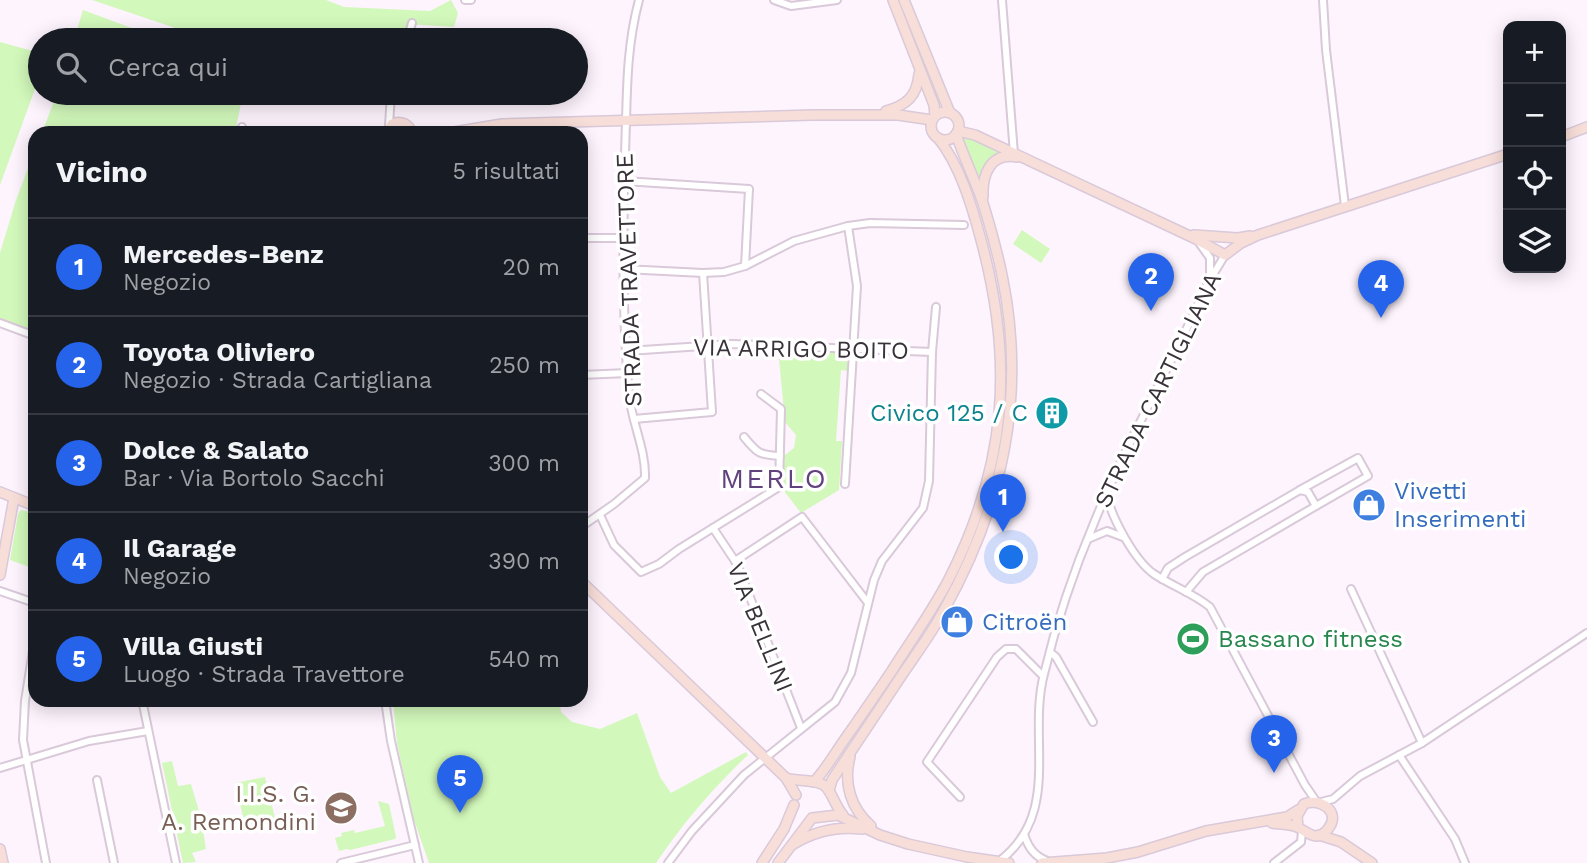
<!DOCTYPE html>
<html lang="it">
<head>
<meta charset="utf-8">
<style>
	:root { --surface:#171b24; --page:#242831; --text:#f1f3f6; --muted:#9ea1a6; --line:#363941; --accent:#2563eb }
	body { margin:0; font-family:"Work Sans",sans-serif; background:var(--page); color:var(--text) }
	.controls { position:absolute; right:21px; top:21px; display:grid; overflow:hidden; border-radius:14px; box-shadow:0 4px 18px #0003 }
	.controls button { width:63px; height:63px; display:grid; place-items:center; padding:0; border:0; border-bottom:2px solid var(--line); background:var(--surface); color:var(--text); font:35px sans-serif }
	.you { position:absolute; left:1012px; top:558px; width:24px; height:24px; margin:-18px; border:5px solid #fff; border-radius:50%; background:#1a73e8; box-shadow:0 0 0 10px #1a73e833 }
	.badge { display:grid; place-items:center; width:46px; height:46px; border-radius:50%; background:var(--accent); color:#fff; font-size:23px; font-weight:700 }
	.pin { position:absolute; translate:-50% -58px; filter:drop-shadow(0 2px 4px #0008) }
	.pin::after { content:''; position:absolute; top:37px; width:24px; height:21px; background:inherit; clip-path:polygon(0 0,100% 0,50% 100%) }
	.list { margin:0; padding:0; list-style:none }
	h2 { display:flex; justify-content:space-between; align-items:center; height:91px; margin:0; padding:0 28px; font-size:30px }
	h2 small { font-size:23px; font-weight:400; color:var(--muted) }
	.list li { display:grid; grid-template-columns:46px 1fr auto; gap:21px; align-items:center; box-sizing:border-box; height:98px; padding:0 28px; border-top:2px solid var(--line) }
	.list b { display:block; font-size:26px; white-space:nowrap }
	.list p { margin:0; font-size:23px; white-space:nowrap; color:var(--muted) }
	.list em { font-size:23px; font-style:normal; color:var(--muted) }
	.icon { flex:none; width:38px; height:38px; fill:none; stroke:currentColor; stroke-width:2; stroke-linecap:round; stroke-linejoin:round }
	.map { position:relative; flex:none; width:1587px; height:863px; overflow:hidden }
	.search { position:absolute; background:var(--surface); box-shadow:0 4px 18px #0003; left:28px; top:28px; width:560px; height:77px; display:flex; align-items:center; gap:18px; box-sizing:border-box; padding:0 24px; border-radius:38px; color:var(--muted); font-size:26px }
	.panel { position:absolute; background:var(--surface); box-shadow:0 4px 18px #0003; left:28px; top:126px; width:560px; height:581px; border-radius:21px }
	.map>svg:first-child { display:block }
	.green { fill:#d2f8bb }
	.lines { fill:none; stroke-linecap:round; stroke-linejoin:round }
	.street-casing { stroke:#d9c9d9; stroke-width:10 }
	.secondary-casing { stroke:#d9c9d9; stroke-width:12 }
	.street { stroke:#fff; stroke-width:6 }
	.secondary { stroke:#f8ded8; stroke-width:9 }
	.labels { text-anchor:middle; dominant-baseline:central; stroke-width:7; stroke-linejoin:round; paint-order:stroke }
	.street-label { font-size:24px; fill:#393339; stroke:#fff }
	.culture-label { font-size:24px; fill:#0d838f; stroke:#fff; text-anchor:end }
	.shop-label { font-size:24px; fill:#366cbe; stroke:#fff; text-anchor:start }
	.leisure-label { font-size:24px; fill:#27864d; stroke:#fff; text-anchor:start }
	.education-label { font-size:24px; fill:#785e54; stroke:#fff; text-anchor:end }
	.quarter-label { font-size:28px; letter-spacing:2px; fill:#62427e; stroke:#fff }
</style>
</head>
<body>
<div class="map">
<svg width="1587" height="863" viewBox="0 0 1587 863">
	<rect width="100%" height="100%" fill="#fef4fe"/>
	<!-- green -->
	<g class="green">
		<polygon points="92,0 326,0 344,7 430,11 451,0 458,13 454,27 407,24 402,40 211,40"/>
		<polygon points="83,10 164,40 74,40"/>
		<polygon points="0,42 40,53 40,75 0,185"/>
		<polygon points="57,93 243,93 235,133 42,133"/>
		<polygon points="966,137 1003,154 986,166 980,179 963,141 962,138"/>
		<polygon points="35,150 35,331 0,318 0,253 16,200"/>
		<polygon points="1022,230 1050,249 1041,263 1013,244"/>
		<polygon points="778,348 848,352 847,371 841,370 836,441 842,441 839,490 801,513 781,487 785,455 794,448 796,435 785,422"/>
		<polygon points="21,510 35,513 35,569 10,560 18,514"/>
		<path d="M393 700H559L561 712 572 722 600 729 637 713 660 777 671 793 746 752 748 755C713 788 683 823 656 863H429L413 817 397 743Z"/>
		<polygon points="172,761 178,786 191,784 201,818 206,849 192,853 196,862 183,863 162,763"/>
		<polygon points="265,777 275,818 245,825 235,783"/>
		<polygon points="378,801 389,804 396,837 395,839 350,850 347,849 339,851 335,838 342,836 341,833 354,830 355,833 385,826"/>
	</g>
	<g class="lines">
		<defs>
			<g id="street">
				<polyline points="465,0 471,0"/>
				<polyline points="774,0 791,6 837,0"/>
				<polyline points="1002,0 1014,154"/>
				<polyline points="1323,0 1326,50 1345,206"/>
				<polyline points="407,40 412,23"/>
				<polyline points="389,126 391,93"/>
				<polyline points="239,133 242,127"/>
				<polyline points="624,181 749,189 745,266"/>
				<polyline points="581,238 623,238"/>
				<polyline points="1200,244 1210,258 1210,275"/>
				<polyline points="624,269 703,273 724,272 745,266 794,241 848,226 870,223 964,225"/>
				<polyline points="0,323 35,336"/>
				<polyline points="628,351 732,344 932,352"/>
				<polyline points="581,375 628,373"/>
				<polyline points="634,419 712,412 703,273"/>
				<path d="M744 437C757 453 759 455 780 456"/>
				<polyline points="845,484 857,286 848,226"/>
				<polyline points="1300,490 1358,458 1368,476 1316,506"/>
				<path d="M1107 495C1111 517 1135 561 1154 574 1172 586 1193 593 1210 607L1305 785 1316 801"/>
				<polyline points="600,515 614,545 641,572 659,564 679,549 779,487 781,409 761,394"/>
				<path d="M581 527 614 504 645 478C646 450 632 423 629 395 621 304 623 213 626 122 627 80 628 41 639 0"/>
				<polyline points="713,528 737,564 801,728"/>
				<polyline points="1088,539 1107,531 1123,537"/>
				<polyline points="735,561 802,517 868,603"/>
				<polyline points="1162,579 1168,568 1185,557 1300,490 1308,492 1316,506 1203,572 1186,592"/>
				<polyline points="1351,589 1422,743"/>
				<polyline points="0,591 35,603"/>
				<polyline points="35,638 25,701 23,740 46,863"/>
				<polyline points="1050,652 1056,657 1093,722"/>
				<polyline points="81,700 84,700"/>
				<polyline points="142,700 176,863"/>
				<polyline points="385,700 391,741 419,863"/>
				<polyline points="1399,755 1455,839 1465,863"/>
				<polyline points="0,768 89,741 148,731"/>
				<polyline points="97,780 114,863"/>
				<polyline points="960,797 927,762 997,657 1006,649 1016,649 1043,676"/>
				<polyline points="1321,802 1333,799 1360,776 1422,743 1587,633"/>
				<path d="M1024 834C1028 847 1034 856 1047 861"/>
				<path d="M998 862C1063 814 1027 739 1044 674 1056 624 1074 570 1094 523 1127 441 1172 364 1208 283L1225 255"/>
				<polyline points="341,863 415,845"/>
				<polyline points="668,863 692,831 744,775 835,702 851,673 874,580 882,561 923,508 929,481 932,352 936,307"/>
				<polyline points="1274,863 1301,842 1302,831"/>
			</g>
			<g id="secondary">
				<polyline points="893,0 934,105 935,116"/>
				<polyline points="904,0 950,113"/>
				<path d="M886 111C907 105 917 96 919 74"/>
				<circle cx="945" cy="126" r="14"/>
				<polyline points="958,131 975,135 1196,239 1225,255 1241,243 1258,235 1508,154"/>
				<path d="M387 133 392 124C401 120 409 124 412 133"/>
				<polyline points="448,133 502,124 812,115 898,115 932,120"/>
				<polyline points="1561,137 1587,127"/>
				<path d="M983 197C982 175 990 152 1017 157"/>
				<polyline points="1194,235 1238,238 1250,236"/>
				<polyline points="0,492 35,506"/>
				<polyline points="0,575 14,498"/>
				<polyline points="581,581 786,778 796,795"/>
				<path d="M850 757C843 783 851 809 871 826"/>
				<path d="M786 778C798 782 817 779 825 786 832 792 835 806 843 815"/>
				<path d="M814 782C826 769 835 753 845 739 861 716 877 693 893 669 912 639 933 610 949 579 1007 465 1014 362 981 240 972 206 960 165 938 138"/>
				<path d="M829 791 832 780C853 749 873 718 894 687 910 662 929 638 943 612 1003 505 1027 396 1002 275 997 251 990 226 983 203 975 180 964 158 956 134"/>
				<path d="M1272 823C1279 824 1287 824 1294 826 1306 829 1315 845 1328 829 1342 812 1320 797 1304 804L1297 816 1298 827"/>
				<polyline points="1319,835 1341,842 1372,863"/>
				<path d="M792 845C814 831 836 826 862 829"/>
				<polyline points="0,849 3,863"/>
				<polyline points="762,863 784,829 794,805"/>
				<polyline points="778,863 812,818 838,815 880,835 908,844 967,857 1009,863"/>
				<polyline points="1042,863 1107,858 1138,852 1206,831 1287,817 1298,810"/>
			</g>
		</defs>
		<!-- street casing -->
		<use href="#street" class="street-casing"/>
		<!-- secondary casing -->
		<use href="#secondary" class="secondary-casing"/>
		<!-- street -->
		<use href="#street" class="street"/>
		<!-- secondary -->
		<use href="#secondary" class="secondary"/>
	</g>
	<!-- icons -->
	<defs>
		<symbol id="building-disc" viewBox="-11 -11 22 22"><circle r="9.5" fill="#0f9aa8" stroke="#fff"/><path d="M-4-6H4V6H1V3H-1V6H-4ZM-2.5-4.3h1.7v1.8h-1.7ZM.8-4.3h1.7v1.8H.8ZM-2.5-1h1.7V.8h-1.7ZM.8-1h1.7V.8H.8Z" fill="#fff"/></symbol>
		<symbol id="shop-disc" viewBox="-11 -11 22 22"><circle r="9.5" fill="#3f7fe0" stroke="#fff"/><path d="M-5-2.5h2.3a2.7 3.5 0 0 1 5.4 0H5L5.5 6h-11ZM-1.5-2.5h3a1.5 2.3 0 0 0-3 0Z" fill="#fff"/></symbol>
		<symbol id="stadium-disc" viewBox="-11 -11 22 22"><circle r="9.5" fill="#2e9e5b" stroke="#fff"/><path d="M0-5a6.5 5 0 1 0 0 10a6.5 5 0 1 0 0-10ZM-3.5-1.8h7v3.6h-7Z" fill="#fff"/></symbol>
		<symbol id="school-disc" viewBox="-11 -11 22 22"><circle r="9.5" fill="#8d6e63" stroke="#fff"/><path d="M0-5L7-2L0 1L-7-2ZM-4 1L0 2.5L4 1V4Q0 6-4 4Z" fill="#fff"/></symbol>
	</defs>
	<g fill-rule="evenodd">
		<use href="#building-disc" x="1033" y="394" width="38" height="38"/>
		<use href="#shop-disc" x="1350" y="486" width="38" height="38"/>
		<use href="#shop-disc" x="938" y="603" width="38" height="38"/>
		<use href="#stadium-disc" x="1174" y="620" width="38" height="38"/>
		<use href="#school-disc" x="322" y="789" width="38" height="38"/>
	</g>
	<g class="labels">
		<!-- street labels -->
		<g class="street-label">
			<text transform="translate(629 280) rotate(-92)">STRADA TRAVETTORE</text>
			<text transform="translate(801 349) rotate(1)">VIA ARRIGO BOITO</text>
			<text transform="translate(1158 390) rotate(-64)">STRADA CARTIGLIANA</text>
			<text transform="translate(760 627) rotate(68)">VIA BELLINI</text>
		</g>
		<!-- culture labels -->
		<g class="culture-label">
			<text x="1028" y="413">Civico 125 / C</text>
		</g>
		<!-- shop labels -->
		<g class="shop-label">
			<text x="1394" y="491">Vivetti<tspan x="1394" dy="28">Inserimenti</tspan></text>
			<text x="982" y="622">Citroën</text>
		</g>
		<!-- leisure labels -->
		<g class="leisure-label">
			<text x="1218" y="639">Bassano fitness</text>
		</g>
		<!-- education labels -->
		<g class="education-label">
			<text x="316" y="794">I.I.S. G.<tspan x="316" dy="28">A. Remondini</tspan></text>
		</g>
		<!-- quarter labels -->
		<g class="quarter-label">
			<text x="774" y="478">MERLO</text>
		</g>
	</g>
</svg>
<div class="controls">
<button>+</button>
<button>−</button>
<button><svg class="icon" aria-label="locate" viewBox="0 0 24 24"><circle cx="12" cy="12" r="6"/><path d="M12 2v4M12 18v4M2 12h4M18 12h4"/></svg></button>
<button><svg class="icon" aria-label="layers" viewBox="0 0 24 24"><path d="M12 4l9 5-9 5-9-5zM3 14l9 5 9-5"/></svg></button>
</div>
<div class="you"></div>
<div class="pin badge" style="left:1003px;top:532px">1</div>
<div class="pin badge" style="left:1151px;top:311px">2</div>
<div class="pin badge" style="left:1274px;top:773px">3</div>
<div class="pin badge" style="left:1381px;top:318px">4</div>
<div class="pin badge" style="left:460px;top:813px">5</div>
<div class="search"><svg class="icon" aria-label="search" viewBox="0 0 24 24"><circle cx="10" cy="10" r="6"/><path d="M15 15l6 6"/></svg>Cerca qui</div>
<section class="panel">
<h2>Vicino<small>5 risultati</small></h2>
<ul class="list">
<li><span class="badge">1</span><div><b>Mercedes-Benz</b><p>Negozio</p></div><em>20 m</em></li>
<li><span class="badge">2</span><div><b>Toyota Oliviero</b><p>Negozio · Strada Cartigliana</p></div><em>250 m</em></li>
<li><span class="badge">3</span><div><b>Dolce &amp; Salato</b><p>Bar · Via Bortolo Sacchi</p></div><em>300 m</em></li>
<li><span class="badge">4</span><div><b>Il Garage</b><p>Negozio</p></div><em>390 m</em></li>
<li><span class="badge">5</span><div><b>Villa Giusti</b><p>Luogo · Strada Travettore</p></div><em>540 m</em></li>
</ul>
</section>
</div>
</body>
</html>
